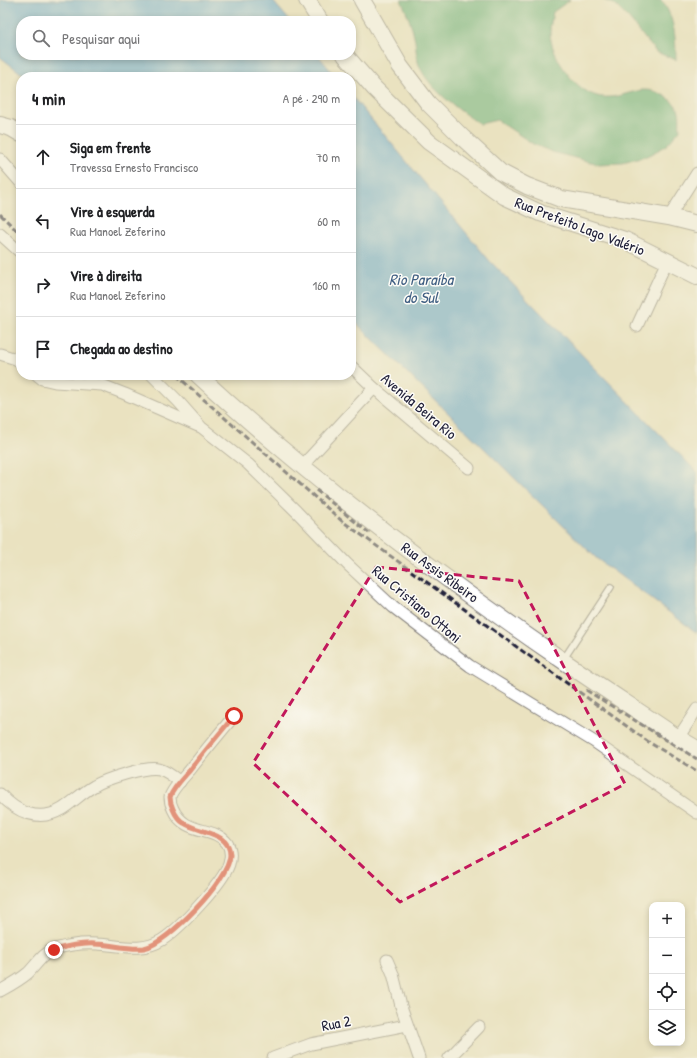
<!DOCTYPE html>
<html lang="pt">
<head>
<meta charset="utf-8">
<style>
	:root { --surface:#fff; --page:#f2f2f2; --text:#202124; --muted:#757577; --line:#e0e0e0 }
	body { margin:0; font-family:"Patrick Hand",sans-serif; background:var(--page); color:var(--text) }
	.controls { position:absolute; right:12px; bottom:12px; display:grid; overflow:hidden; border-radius:8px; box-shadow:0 2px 6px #0003 }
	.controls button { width:36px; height:36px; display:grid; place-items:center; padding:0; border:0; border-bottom:1px solid var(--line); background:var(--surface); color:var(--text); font:20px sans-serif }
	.stop { position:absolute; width:12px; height:12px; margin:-9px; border:3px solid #d93025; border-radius:50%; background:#fff }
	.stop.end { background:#d93025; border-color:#fff; box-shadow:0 1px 4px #0008 }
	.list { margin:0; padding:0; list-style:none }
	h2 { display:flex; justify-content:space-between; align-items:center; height:52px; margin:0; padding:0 16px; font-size:17px }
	h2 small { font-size:13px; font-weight:400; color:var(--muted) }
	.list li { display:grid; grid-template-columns:26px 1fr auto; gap:12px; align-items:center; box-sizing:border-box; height:64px; padding:0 16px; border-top:1px solid var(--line) }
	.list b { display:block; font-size:15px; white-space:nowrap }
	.list p { margin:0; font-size:13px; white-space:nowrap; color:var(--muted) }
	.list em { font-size:13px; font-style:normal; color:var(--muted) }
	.icon { flex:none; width:22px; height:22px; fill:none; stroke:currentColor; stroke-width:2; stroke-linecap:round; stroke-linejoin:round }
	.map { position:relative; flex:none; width:697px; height:1058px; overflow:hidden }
	.search { position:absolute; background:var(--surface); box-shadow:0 2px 6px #0003; left:16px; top:16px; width:340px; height:44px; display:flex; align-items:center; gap:10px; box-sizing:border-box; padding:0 14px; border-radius:16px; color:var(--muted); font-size:15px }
	.panel { position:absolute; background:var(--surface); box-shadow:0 2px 6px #0003; left:16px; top:72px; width:340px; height:308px; border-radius:16px }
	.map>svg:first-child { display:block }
	.forest { fill:#5dad79; stroke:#40685a }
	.water { fill:#62a8d8; stroke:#42658a }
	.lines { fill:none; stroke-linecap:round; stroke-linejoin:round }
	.lane-casing { stroke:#86827e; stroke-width:8 }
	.street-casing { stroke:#86827e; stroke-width:13 }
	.secondary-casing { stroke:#86827e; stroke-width:18 }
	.lane { stroke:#fff; stroke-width:5.5 }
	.street { stroke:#fff; stroke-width:11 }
	.secondary { stroke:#fff; stroke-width:16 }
	.rail { stroke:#22223b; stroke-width:3; stroke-dasharray:6 3; stroke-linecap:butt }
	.route { stroke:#d93025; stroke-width:5 }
	.marked { fill:none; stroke:#c2185b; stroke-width:3; stroke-dasharray:8 5; stroke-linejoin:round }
	.labels { text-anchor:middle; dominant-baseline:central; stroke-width:3; stroke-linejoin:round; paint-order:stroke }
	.street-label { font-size:15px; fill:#22223b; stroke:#fdfcf7 }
	.water-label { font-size:16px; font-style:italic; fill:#3f5e82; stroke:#fdfcf7 }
</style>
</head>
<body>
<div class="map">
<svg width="697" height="1058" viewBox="0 0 697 1058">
	<rect width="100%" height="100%" fill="#fdfcf7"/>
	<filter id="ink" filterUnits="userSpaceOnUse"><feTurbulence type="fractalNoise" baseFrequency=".025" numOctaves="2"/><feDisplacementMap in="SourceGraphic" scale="8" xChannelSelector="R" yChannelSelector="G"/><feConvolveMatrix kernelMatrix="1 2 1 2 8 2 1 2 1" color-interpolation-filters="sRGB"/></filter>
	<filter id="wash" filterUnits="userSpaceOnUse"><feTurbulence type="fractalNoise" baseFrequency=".012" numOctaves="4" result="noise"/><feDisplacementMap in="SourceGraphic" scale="16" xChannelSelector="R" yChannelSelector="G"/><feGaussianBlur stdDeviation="0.9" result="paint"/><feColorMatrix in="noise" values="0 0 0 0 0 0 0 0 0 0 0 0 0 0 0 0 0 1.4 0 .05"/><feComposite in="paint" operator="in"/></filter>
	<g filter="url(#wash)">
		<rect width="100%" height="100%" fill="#eae2c0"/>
		<!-- forest -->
		<g class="forest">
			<path d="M401 0H570L553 12C552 18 550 26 550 33 551 57 577 95 603 97 617 98 629 92 642 90 656 89 671 97 678 109 681 114 679 124 680 130L666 146 645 157 623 163 599 164 552 152 533 144 497 120 480 124C459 111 425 86 418 62 416 55 416 48 415 41 412 26 407 13 401 0Z"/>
			<path d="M603 0H661C675 16 676 40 676 60L656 52 629 19 614 4Z"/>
		</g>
		<!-- water -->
		<g class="water">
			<polygon points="0,0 272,0 290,21 21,21 21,55 318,55 336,77 26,77 0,57"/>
			<polygon points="351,95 489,260 697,472 697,633 596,558 351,318"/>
		</g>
	</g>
	<g filter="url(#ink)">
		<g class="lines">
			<defs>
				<polyline id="lane" points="563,660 611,587"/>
				<g id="street">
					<polyline points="0,159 21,183"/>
					<polyline points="669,217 697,173"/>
					<polyline points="0,234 21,253"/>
					<polyline points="637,326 667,261"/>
					<polyline points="0,354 16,359 21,363"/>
					<polyline points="351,366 374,388 469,468"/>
					<polyline points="37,375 42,379 55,382 102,385 125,394 198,426"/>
					<polyline points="152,375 178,401 201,427 248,464 296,511 347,564 393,607 470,666 593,741 697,813"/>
					<polyline points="302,466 374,388"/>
					<polyline points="678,738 697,709"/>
					<path d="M0 794C16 812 39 823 62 809 73 802 83 792 94 786 105 779 147 766 159 769 167 771 174 777 180 782"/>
					<polyline points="387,960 393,974 401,1006 419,1058"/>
					<path d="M0 991C9 986 20 980 28 973 37 964 43 953 55 949 68 945 83 943 97 944 119 945 141 953 162 940 179 929 223 883 229 864 231 857 231 849 227 843 213 825 185 836 173 809 171 805 170 801 170 797 172 789 184 777 190 770 204 752 219 734 234 716"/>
					<polyline points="273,1058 311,1044 407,1025"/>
					<polyline points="449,1058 479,1027"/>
				</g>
				<g id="secondary">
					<polyline points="307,0 320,21"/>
					<polyline points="362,0 400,66 428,103 463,138 500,172 527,186 561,199 669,217 697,224"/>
					<polyline points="345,55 374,88 429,142 504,196 540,213 625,240 697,276"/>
					<polyline points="0,125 11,128 21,134"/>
					<path d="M198 375C311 480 435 573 562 660 601 687 640 712 678 738L697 749"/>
				</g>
			</defs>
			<!-- lane casing -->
			<use href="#lane" class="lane-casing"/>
			<!-- street casing -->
			<use href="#street" class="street-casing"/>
			<!-- secondary casing -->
			<use href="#secondary" class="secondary-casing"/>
			<!-- lane -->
			<use href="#lane" class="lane"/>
			<!-- street -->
			<use href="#street" class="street"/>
			<!-- secondary -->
			<use href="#secondary" class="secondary"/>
			<!-- rail -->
			<g class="rail">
				<polyline points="0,214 21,235"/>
				<polyline points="176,375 342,521 650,743 697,771"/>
				<polyline points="316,490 369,533"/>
				<polyline points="586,690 697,759"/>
			</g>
		</g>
	</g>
	<g class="lines" filter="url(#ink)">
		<!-- route -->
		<path class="route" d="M54 950C68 946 81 943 95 944 111 944 128 950 144 948 167 944 230 879 230 855 230 832 199 833 184 823 179 820 175 814 173 809 171 805 170 801 170 797 173 788 183 778 190 770 204 752 219 734 234 716"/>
	</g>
	<!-- marked area -->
	<path d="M0 0H697V1058H0ZM376 567 519 581 625 784 400 902 253 763Z" fill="#eae2c0" fill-opacity=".55" fill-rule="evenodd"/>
	<path class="marked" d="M376 567 519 581 625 784 400 902 253 763Z"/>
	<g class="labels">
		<!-- street labels -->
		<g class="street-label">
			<text transform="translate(580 226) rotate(21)">Rua Prefeito Lago Valério</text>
			<text transform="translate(419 406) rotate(40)">Avenida Beira Rio</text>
			<text transform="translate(440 572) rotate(36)">Rua Assis Ribeiro</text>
			<text transform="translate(417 604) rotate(40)">Rua Cristiano Ottoni</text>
			<text transform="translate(336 1023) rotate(-11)">Rua 2</text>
		</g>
		<!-- water labels -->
		<g class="water-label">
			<text x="421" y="279">Rio Paraíba<tspan x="421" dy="18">do Sul</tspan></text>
		</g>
	</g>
</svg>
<div class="controls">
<button>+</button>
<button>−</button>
<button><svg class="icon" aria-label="locate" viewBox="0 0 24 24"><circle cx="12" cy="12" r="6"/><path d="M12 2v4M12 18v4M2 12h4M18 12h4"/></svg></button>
<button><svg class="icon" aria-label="layers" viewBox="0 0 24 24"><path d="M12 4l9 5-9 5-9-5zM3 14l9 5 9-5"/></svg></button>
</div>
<div class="stop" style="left:234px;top:716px"></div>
<div class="stop end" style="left:54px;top:950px"></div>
<div class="search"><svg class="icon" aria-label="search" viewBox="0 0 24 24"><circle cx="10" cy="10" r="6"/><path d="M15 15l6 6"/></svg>Pesquisar aqui</div>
<section class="panel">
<h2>4 min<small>A pé · 290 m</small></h2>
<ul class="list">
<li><svg class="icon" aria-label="ahead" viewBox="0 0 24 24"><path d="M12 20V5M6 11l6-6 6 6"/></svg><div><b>Siga em frente</b><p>Travessa Ernesto Francisco</p></div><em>70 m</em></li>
<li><svg class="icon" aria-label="left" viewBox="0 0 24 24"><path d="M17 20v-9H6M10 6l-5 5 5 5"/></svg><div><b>Vire à esquerda</b><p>Rua Manoel Zeferino</p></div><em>60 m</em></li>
<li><svg class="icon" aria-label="right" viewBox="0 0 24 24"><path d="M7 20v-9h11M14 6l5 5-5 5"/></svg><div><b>Vire à direita</b><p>Rua Manoel Zeferino</p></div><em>160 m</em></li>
<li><svg class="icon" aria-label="arrive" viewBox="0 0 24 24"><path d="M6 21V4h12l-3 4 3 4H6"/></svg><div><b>Chegada ao destino</b></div></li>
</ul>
</section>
</div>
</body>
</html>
